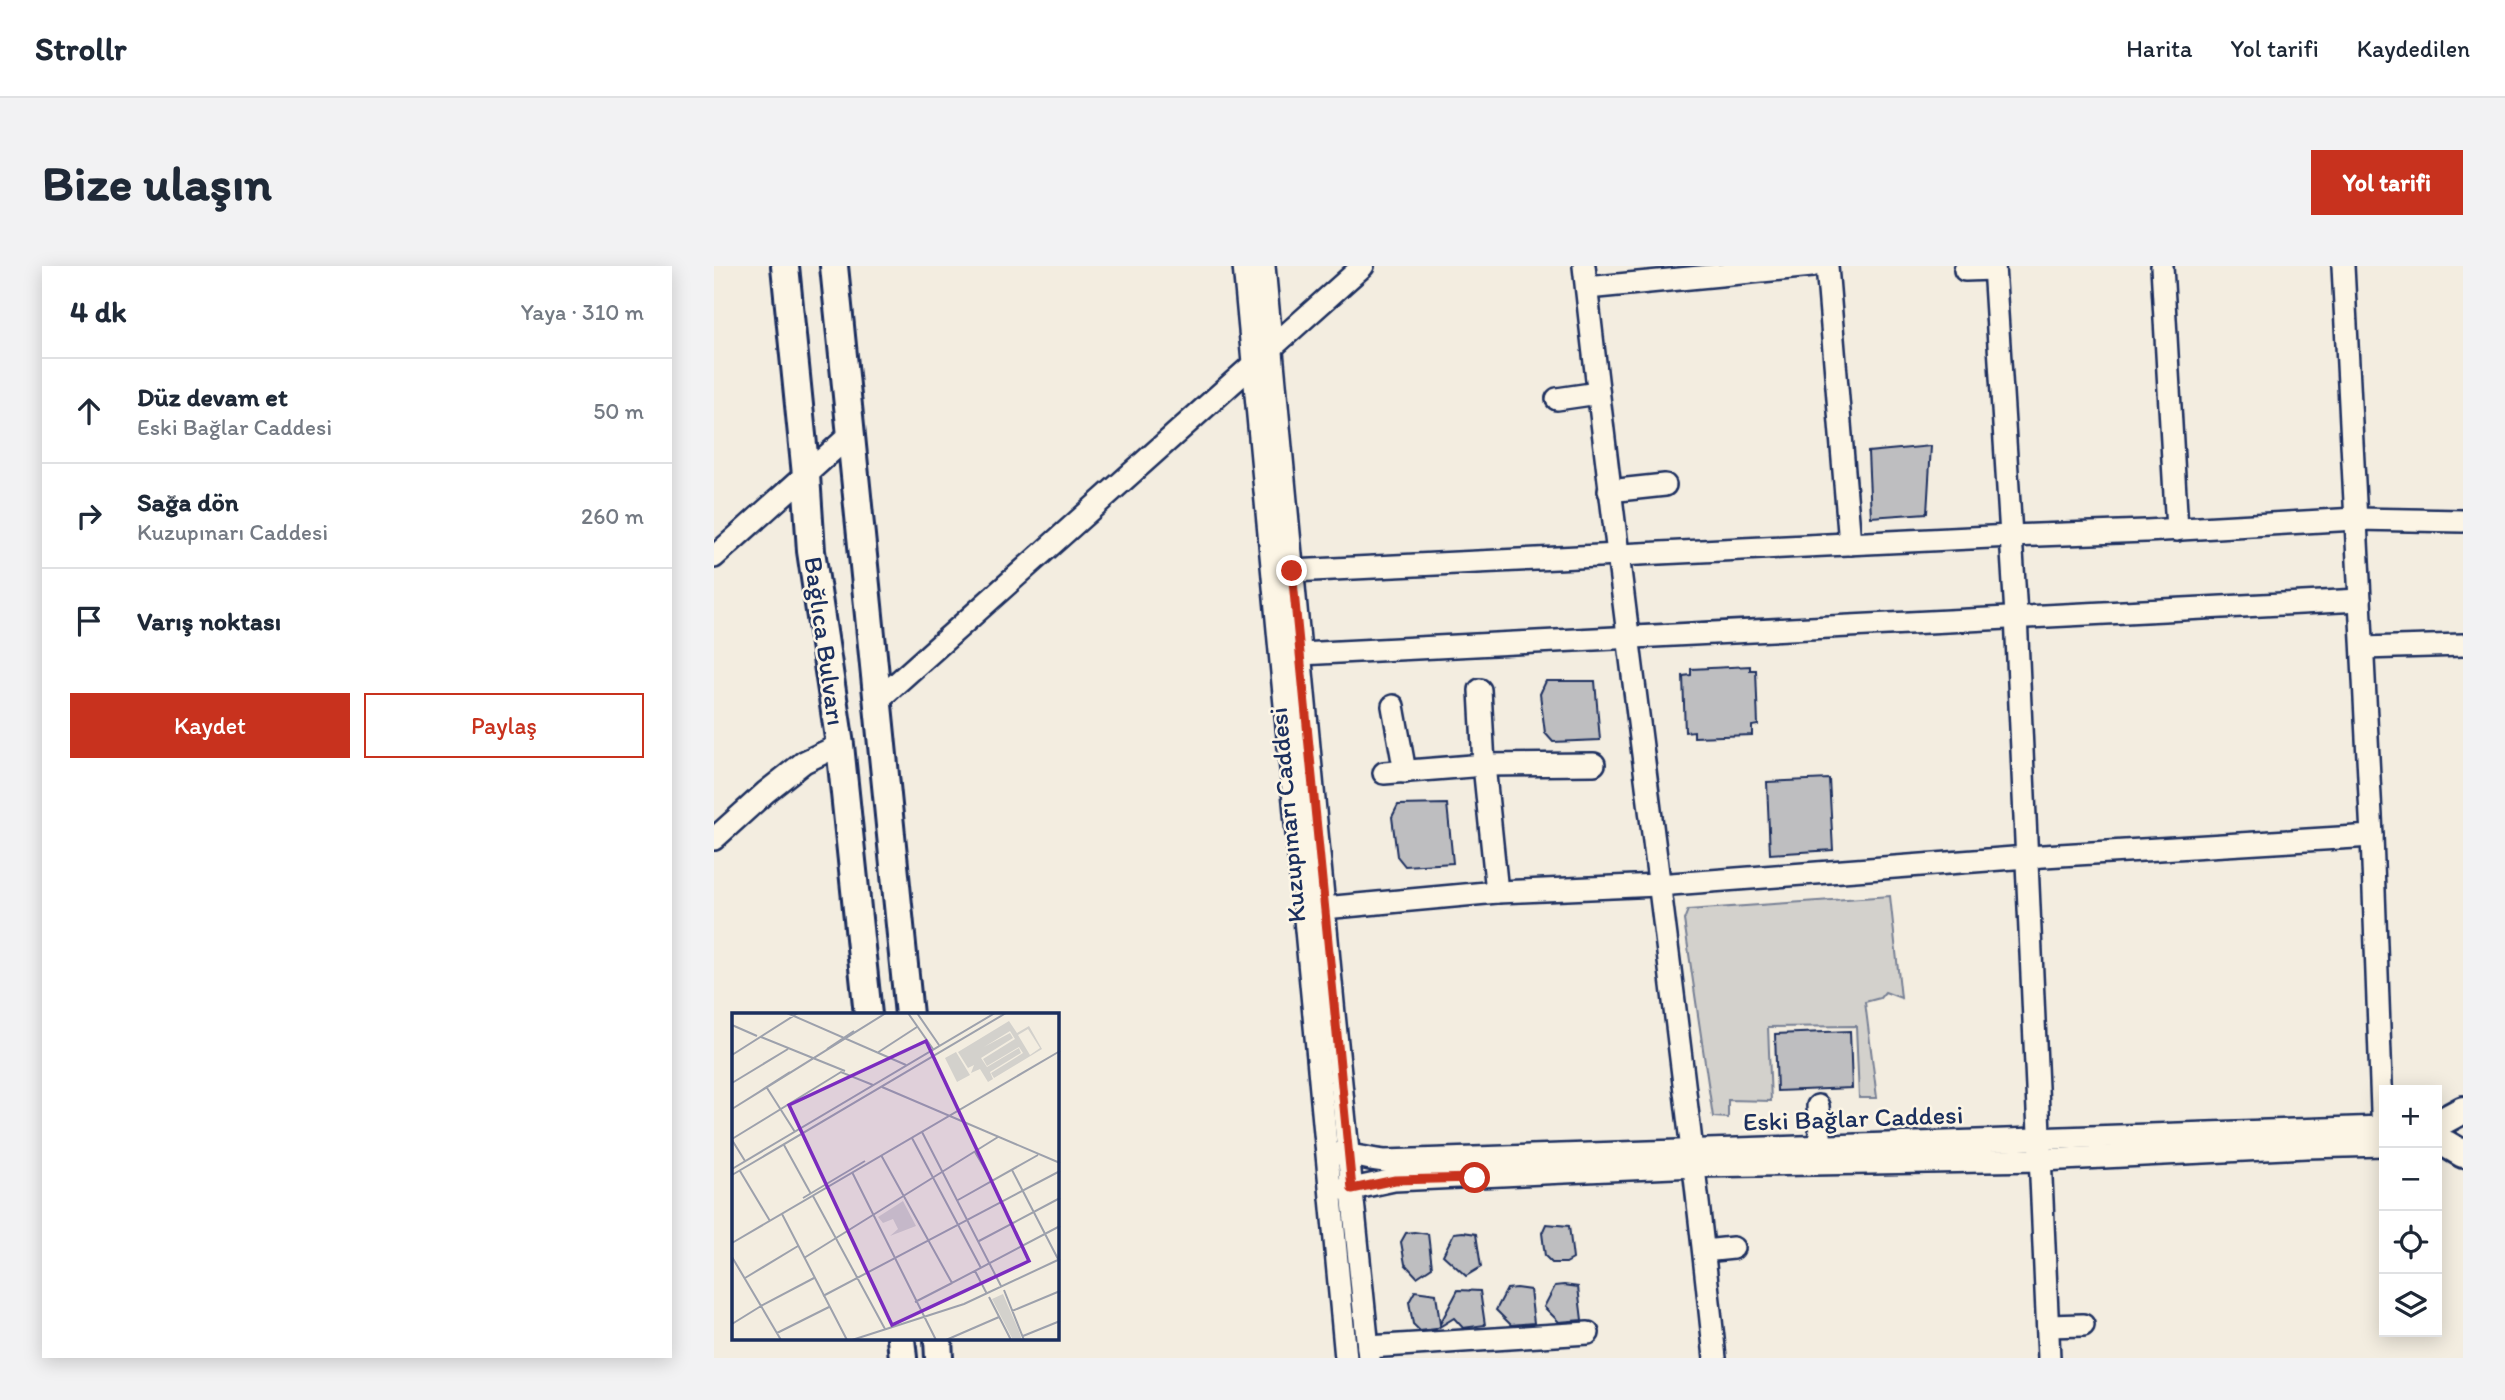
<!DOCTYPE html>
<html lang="tr">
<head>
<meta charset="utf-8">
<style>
	:root { --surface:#fff; --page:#f2f2f3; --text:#1f2937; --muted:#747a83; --line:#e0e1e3; --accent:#c8321e }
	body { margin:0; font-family:Itim,sans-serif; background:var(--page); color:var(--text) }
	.controls { position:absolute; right:21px; bottom:21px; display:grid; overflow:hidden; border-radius:0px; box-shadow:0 4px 18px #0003 }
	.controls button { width:63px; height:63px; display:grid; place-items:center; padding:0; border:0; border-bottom:2px solid var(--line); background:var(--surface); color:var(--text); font:35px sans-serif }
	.stop { position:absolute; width:21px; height:21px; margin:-16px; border:5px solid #c8321e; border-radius:50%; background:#fff }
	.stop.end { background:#c8321e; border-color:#fff; box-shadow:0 2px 7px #0008 }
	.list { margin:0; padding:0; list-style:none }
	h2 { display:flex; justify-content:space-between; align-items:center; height:91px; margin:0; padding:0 28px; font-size:30px }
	h2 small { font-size:23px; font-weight:400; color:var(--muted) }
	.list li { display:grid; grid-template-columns:46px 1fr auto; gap:21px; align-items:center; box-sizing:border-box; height:105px; padding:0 28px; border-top:2px solid var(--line) }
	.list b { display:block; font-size:26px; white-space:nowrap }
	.list p { margin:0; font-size:23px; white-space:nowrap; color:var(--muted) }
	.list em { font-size:23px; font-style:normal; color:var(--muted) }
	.actions { display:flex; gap:14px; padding:21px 28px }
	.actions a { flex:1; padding:16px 0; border:2px solid var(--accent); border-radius:0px; text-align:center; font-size:24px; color:var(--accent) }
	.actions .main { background:var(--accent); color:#fff }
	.icon { flex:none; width:38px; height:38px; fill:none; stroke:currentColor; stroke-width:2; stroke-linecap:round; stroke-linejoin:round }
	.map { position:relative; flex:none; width:1749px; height:1092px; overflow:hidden; border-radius:0px }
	header { display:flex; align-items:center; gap:42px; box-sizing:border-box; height:98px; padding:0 35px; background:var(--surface); border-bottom:2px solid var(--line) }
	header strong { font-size:33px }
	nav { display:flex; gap:38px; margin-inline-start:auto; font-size:24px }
	.intro { display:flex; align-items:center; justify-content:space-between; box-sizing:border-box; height:168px; padding:0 42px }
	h1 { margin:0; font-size:49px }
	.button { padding:18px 32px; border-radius:0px; background:var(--accent); color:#fff; font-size:24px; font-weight:700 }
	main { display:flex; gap:42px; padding:0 42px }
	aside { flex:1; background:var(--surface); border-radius:0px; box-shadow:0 4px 18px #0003 }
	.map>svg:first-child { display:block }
	.green { fill:#d3d1cc; stroke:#778095; stroke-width:2 }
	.building { fill:#bebec0; stroke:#1b2f5e; stroke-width:2 }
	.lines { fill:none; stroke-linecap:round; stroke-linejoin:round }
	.minor-casing { stroke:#1b2f5e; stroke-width:26 }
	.major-casing { stroke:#1b2f5e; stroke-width:32 }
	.minor { stroke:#fcf5e5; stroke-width:21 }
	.major { stroke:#fcf5e5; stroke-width:26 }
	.route { stroke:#c8321e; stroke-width:9 }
	.labels { text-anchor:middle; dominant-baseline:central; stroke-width:5; stroke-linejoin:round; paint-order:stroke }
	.street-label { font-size:26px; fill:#1b2f5e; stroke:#fcf5e5 }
	.inset-road { fill:none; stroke:#9da1ac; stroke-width:2 }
	.view { fill:#7b2cbf; fill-opacity:0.15; stroke:#7b2cbf; stroke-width:3.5 }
	.inset-edge { fill:none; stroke:#1b2f5e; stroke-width:3.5 }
</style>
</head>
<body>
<header>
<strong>Strollr</strong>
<nav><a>Harita</a><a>Yol tarifi</a><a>Kaydedilen</a></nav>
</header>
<div class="intro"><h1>Bize ulaşın</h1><a class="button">Yol tarifi</a></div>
<main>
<aside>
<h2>4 dk<small>Yaya · 310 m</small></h2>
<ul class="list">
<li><svg class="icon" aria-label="ahead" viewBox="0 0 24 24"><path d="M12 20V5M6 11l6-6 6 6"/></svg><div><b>Düz devam et</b><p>Eski Bağlar Caddesi</p></div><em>50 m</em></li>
<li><svg class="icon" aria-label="right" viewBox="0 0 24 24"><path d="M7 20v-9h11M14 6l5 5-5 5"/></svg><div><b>Sağa dön</b><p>Kuzupınarı Caddesi</p></div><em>260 m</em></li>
<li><svg class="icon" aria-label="arrive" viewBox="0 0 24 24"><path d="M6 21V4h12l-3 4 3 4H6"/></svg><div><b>Varış noktası</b></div></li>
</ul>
<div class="actions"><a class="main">Kaydet</a><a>Paylaş</a></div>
</aside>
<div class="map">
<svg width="1749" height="1092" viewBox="0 0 1749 1092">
	<rect width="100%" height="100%" fill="#f3ede0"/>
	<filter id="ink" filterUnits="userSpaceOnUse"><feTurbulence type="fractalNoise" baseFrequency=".0143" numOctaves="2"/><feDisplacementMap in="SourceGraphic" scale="14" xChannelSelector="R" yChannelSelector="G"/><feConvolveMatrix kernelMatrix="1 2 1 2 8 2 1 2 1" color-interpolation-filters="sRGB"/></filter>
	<g filter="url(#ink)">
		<!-- green -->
		<polygon class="green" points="1176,630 1187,732 1171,726 1166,732 1151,736 1163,832 1145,832 1142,760 1054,761 1057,835 1014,834 1014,852 999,851 970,654 974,644"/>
		<!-- building -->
		<g class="building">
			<polygon points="1217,180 1213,247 1157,251 1154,186"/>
			<polygon points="1036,400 1036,404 1042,404 1044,459 1038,460 1038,469 980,471 980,465 971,466 969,410 977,409 977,403"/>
			<polygon points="832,415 881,415 886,474 839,476 831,467 826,428"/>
			<polygon points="1115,513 1119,584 1056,588 1053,516"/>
			<polygon points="733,538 739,597 691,600 683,590 678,551 684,539"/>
			<polygon points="1136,765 1138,822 1063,825 1061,768"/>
			<polygon points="832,958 855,960 859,993 852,997 838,997 831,990 828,967"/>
			<polygon points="700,966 714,968 718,1001 703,1011 691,998 687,976 692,967"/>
			<polygon points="749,966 762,968 767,1001 752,1010 729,989 740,967"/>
			<polygon points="850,1019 864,1021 868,1054 845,1056 830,1041 841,1020"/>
			<polygon points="802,1022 816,1024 820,1057 797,1059 782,1044 793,1023"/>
			<polygon points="744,1024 766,1025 771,1059 749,1062 740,1052 722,1063 706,1065 699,1058 695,1036 701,1025 722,1028 726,1058"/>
		</g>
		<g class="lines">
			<defs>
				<g id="minor">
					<polyline points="530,0 632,1092"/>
					<polyline points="550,0 620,748 655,1092"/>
					<path d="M870 0C910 364 963 727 1001 1092"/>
					<polyline points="1113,0 1136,278"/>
					<polyline points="1280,0 1302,349 1335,1092"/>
					<polyline points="1448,0 1463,264"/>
					<polyline points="1251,4 1280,3"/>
					<polyline points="873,22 1098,0"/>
					<polyline points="843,133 884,127"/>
					<polyline points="895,225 951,219"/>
					<polyline points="0,291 137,168"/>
					<polyline points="578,305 1297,270 1432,265 1642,253 1749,255"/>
					<polyline points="1649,382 1749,379"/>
					<path d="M586 388C940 371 1293 350 1646 334"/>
					<polyline points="766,424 770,499 783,626"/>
					<polyline points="164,434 649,0"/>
					<polyline points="679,440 691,506"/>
					<polyline points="670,507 770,499 880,498"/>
					<polyline points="1658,570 1669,872"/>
					<polyline points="0,573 52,526 90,496 126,479"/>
					<polyline points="610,642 783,626 944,619 1313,591 1658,570 1629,0"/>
					<polyline points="1104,840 1107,882"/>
					<path d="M620 888C638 887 654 894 671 895L1670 861"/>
					<polyline points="624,923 638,923 680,914 981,900 1328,894 1592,881 1670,879"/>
					<polyline points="990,985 1019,982"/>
					<polyline points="1334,1060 1369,1059"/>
					<polyline points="654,1081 874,1067"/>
				</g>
				<g id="major">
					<polyline points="71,0 92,209 97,285 126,479 154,749"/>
					<polyline points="120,0 195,749"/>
					<polyline points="1723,858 1749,844"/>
					<polyline points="1732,878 1749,888"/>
					<polyline points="187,1073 189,1092"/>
					<polyline points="224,1073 225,1092"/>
				</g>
			</defs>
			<!-- minor casing -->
			<use href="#minor" class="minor-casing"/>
			<!-- major casing -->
			<use href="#major" class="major-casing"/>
			<!-- minor -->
			<use href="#minor" class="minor"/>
			<!-- major -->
			<use href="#major" class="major"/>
		</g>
	</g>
	<g class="lines" filter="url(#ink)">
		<!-- route -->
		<polyline class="route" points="578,305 638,923 681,914 761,912"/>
	</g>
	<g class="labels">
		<!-- street labels -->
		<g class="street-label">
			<text transform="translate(111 375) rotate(82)">Bağlıca Bulvarı</text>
			<text transform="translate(573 549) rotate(-95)">Kuzupınarı Caddesi</text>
			<text transform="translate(1139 852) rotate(-2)">Eski Bağlar Caddesi</text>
		</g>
	</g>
	<!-- overview -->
	<g transform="translate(18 747)">
		<rect width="327" height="327" fill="#f3ede0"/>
		<path d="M277 8 285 20 297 13 310 36 262 65 259 60 291 40 287 34 255 53 251 46 283 26 278 18 252 34 278 20 281 25 249 45 255 54 287 35 289 40 258 59 261 66 256 69 248 56 239 60 242 52 236 55 226 39ZM296 16 308 35 298 42 286 22ZM224 39 238 62 225 69 213 45ZM171 188 184 213 158 223 166 216 161 206 151 210 146 204ZM271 281 287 318 290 327H281L260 286Z" fill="#d3d1cc" fill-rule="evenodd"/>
		<path class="inset-road" d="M55 0 174 52M176 0 201 36M185 0 207 32M0 12 25 23M29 24 113 58M95 36 122 18M145 40 185 14M0 42 66 0M0 70 56 36M150 74 328 150M35 75 63 119M27 79 58 59M0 96 154 0M190 119 269 273M180 125 249 255M0 126 109 59 141 72M0 127 13 148M52 132 79 181M243 139 260 168M149 142 220 270 328 213M0 156 263 0M280 157 326 246M8 158 38 208M120 159 204 327M0 162 274 0M81 183 153 316M71 185 133 148M226 187 306 142M50 201 115 327M247 228 328 185M0 230 328 38M0 244 29 293 0 311M72 245 266 124M243 258 255 281M13 265 66 233M272 277 292 327M91 283 328 158M257 284 279 327M183 289 220 270M280 298 328 278M45 320 97 294M291 323 328 308M49 327 29 293 82 265M120 327 232 291 328 246M214 327 267 304"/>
		<path class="view" d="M194 28 297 248 160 312 57 92Z"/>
		<rect width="327" height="327" class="inset-edge"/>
	</g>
</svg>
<div class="controls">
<button>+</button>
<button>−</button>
<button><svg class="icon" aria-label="locate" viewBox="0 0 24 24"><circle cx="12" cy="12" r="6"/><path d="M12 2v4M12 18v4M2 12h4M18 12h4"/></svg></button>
<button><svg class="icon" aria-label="layers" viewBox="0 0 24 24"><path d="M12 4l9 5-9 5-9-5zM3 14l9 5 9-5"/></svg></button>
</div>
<div class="stop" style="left:761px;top:912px"></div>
<div class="stop end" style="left:578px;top:305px"></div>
</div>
</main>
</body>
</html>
